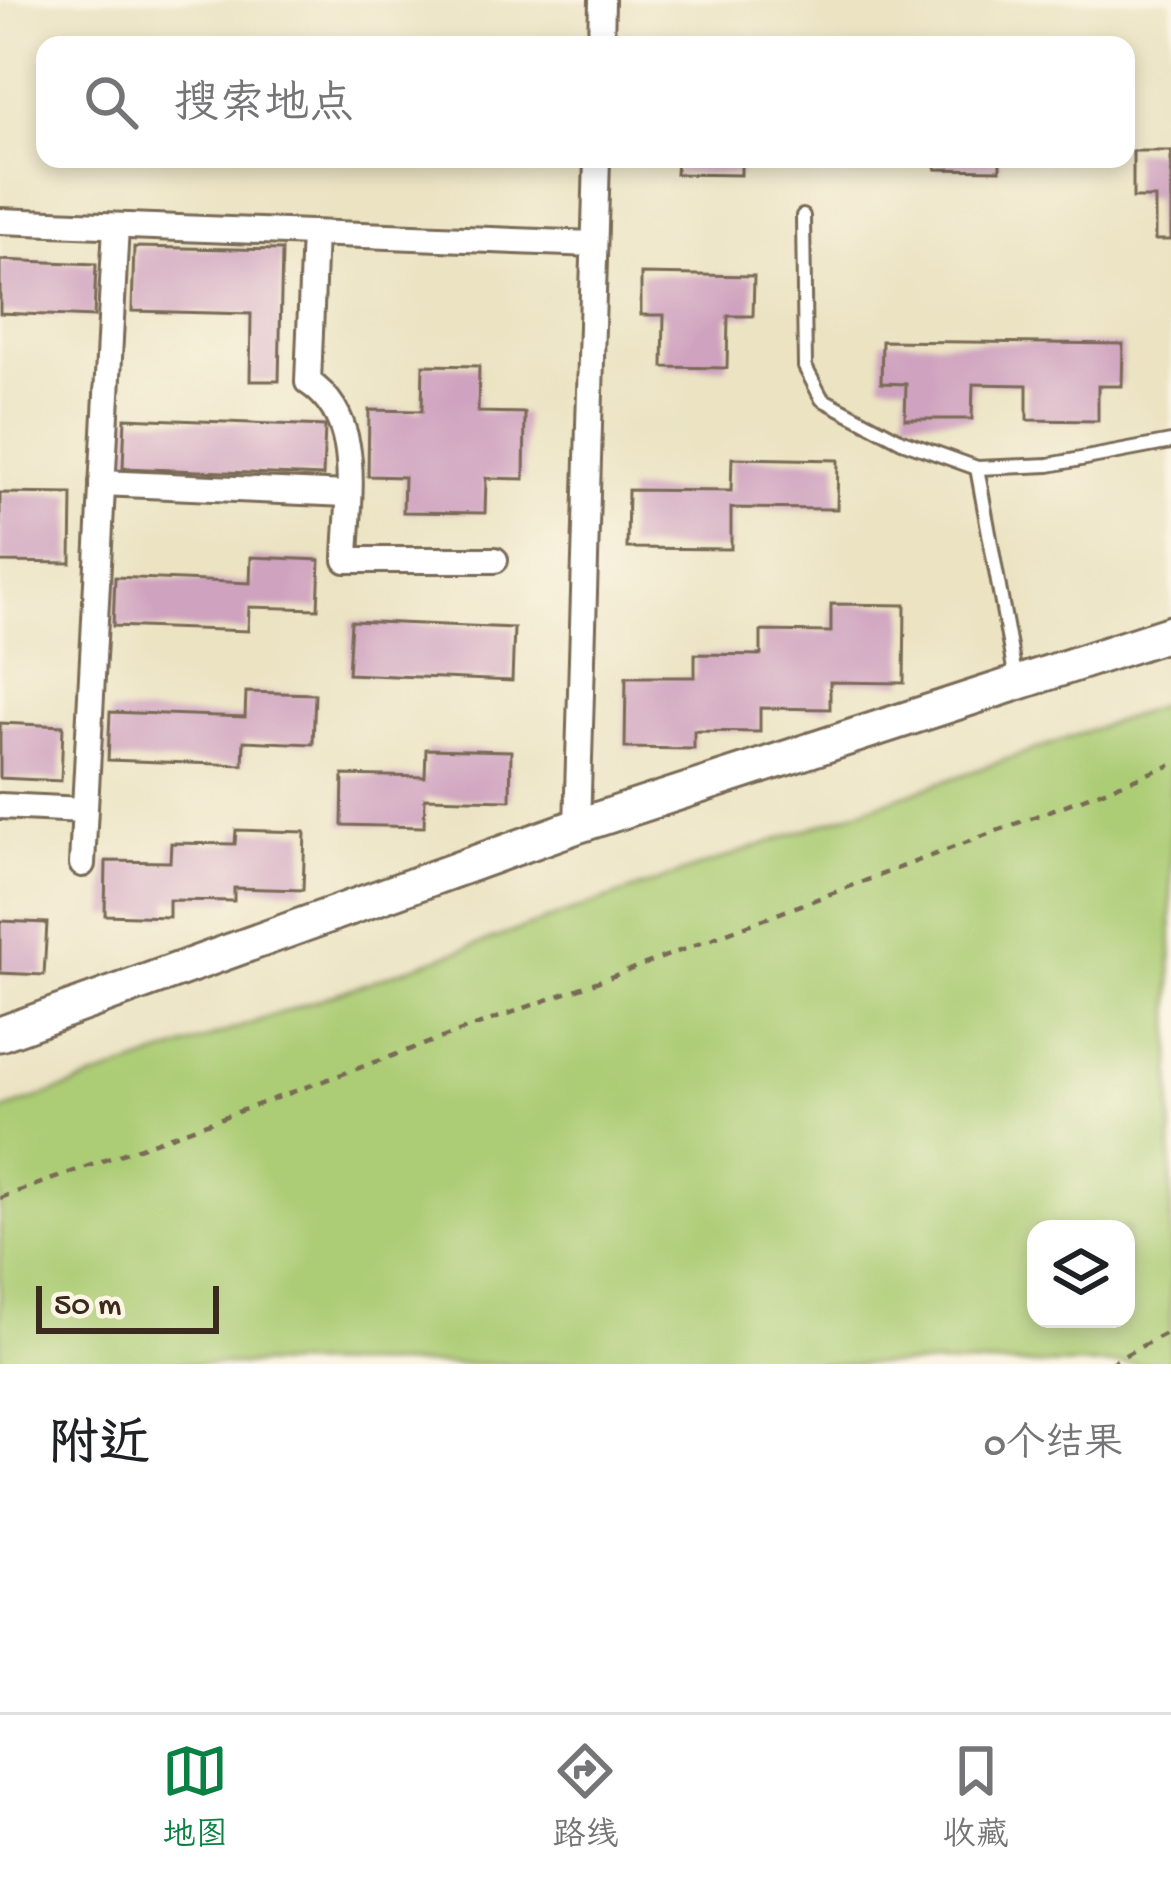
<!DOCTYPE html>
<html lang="zh">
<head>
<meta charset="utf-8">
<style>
	:root { --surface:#fff; --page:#f6f6f6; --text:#202124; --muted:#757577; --line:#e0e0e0; --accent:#0b8043 }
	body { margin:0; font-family:"Gochi Hand","LXGW WenKai TC",sans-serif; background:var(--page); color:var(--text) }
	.controls { position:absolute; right:36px; bottom:36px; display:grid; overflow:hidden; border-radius:24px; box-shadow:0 6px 18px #0003 }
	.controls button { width:108px; height:108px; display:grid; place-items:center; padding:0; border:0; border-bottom:3px solid var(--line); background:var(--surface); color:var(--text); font:60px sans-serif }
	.scale { position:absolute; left:36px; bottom:30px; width:183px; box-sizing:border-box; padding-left:12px; border:6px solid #3b2a1e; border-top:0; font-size:33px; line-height:42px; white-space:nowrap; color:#3b2a1e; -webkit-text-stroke:9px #fcf5e5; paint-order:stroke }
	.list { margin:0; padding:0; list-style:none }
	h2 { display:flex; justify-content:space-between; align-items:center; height:156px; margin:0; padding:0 48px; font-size:51px }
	h2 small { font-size:39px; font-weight:400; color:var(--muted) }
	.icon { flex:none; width:66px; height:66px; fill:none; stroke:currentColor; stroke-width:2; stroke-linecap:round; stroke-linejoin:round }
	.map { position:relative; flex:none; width:1171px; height:1364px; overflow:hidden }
	.search { position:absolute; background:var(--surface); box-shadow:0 6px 18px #0003; left:36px; right:36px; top:36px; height:132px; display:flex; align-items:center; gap:30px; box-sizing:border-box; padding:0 42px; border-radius:24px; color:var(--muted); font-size:45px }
	.sheet { height:348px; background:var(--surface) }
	nav { display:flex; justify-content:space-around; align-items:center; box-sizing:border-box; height:168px; border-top:3px solid var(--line); background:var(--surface); font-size:33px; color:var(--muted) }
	nav a { display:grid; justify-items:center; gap:6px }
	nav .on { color:var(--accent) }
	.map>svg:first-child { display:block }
	.green { fill:#accc74; stroke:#747b49; stroke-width:3; fill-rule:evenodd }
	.building { fill:#cfa3bf }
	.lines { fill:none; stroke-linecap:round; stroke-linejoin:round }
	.service-casing { stroke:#796b57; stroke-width:18 }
	.minor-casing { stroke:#796b57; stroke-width:30 }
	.secondary-casing { stroke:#796b57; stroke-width:39 }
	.path { stroke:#796b57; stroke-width:4.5; stroke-dasharray:9 9; stroke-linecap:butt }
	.service { stroke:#fff; stroke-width:12 }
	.minor { stroke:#fff; stroke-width:24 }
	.secondary { stroke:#fff; stroke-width:33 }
</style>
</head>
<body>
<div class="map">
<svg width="1171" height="1364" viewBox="0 0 1171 1364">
	<rect width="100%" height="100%" fill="#fcf5e5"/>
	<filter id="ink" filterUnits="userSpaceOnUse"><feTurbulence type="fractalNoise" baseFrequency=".00833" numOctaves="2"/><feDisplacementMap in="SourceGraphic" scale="24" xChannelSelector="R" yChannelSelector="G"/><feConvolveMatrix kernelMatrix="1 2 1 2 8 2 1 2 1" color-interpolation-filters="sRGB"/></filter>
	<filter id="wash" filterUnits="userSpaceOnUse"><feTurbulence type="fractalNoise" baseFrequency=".004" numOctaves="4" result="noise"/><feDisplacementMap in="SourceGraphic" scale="48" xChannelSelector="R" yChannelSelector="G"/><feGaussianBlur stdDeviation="2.7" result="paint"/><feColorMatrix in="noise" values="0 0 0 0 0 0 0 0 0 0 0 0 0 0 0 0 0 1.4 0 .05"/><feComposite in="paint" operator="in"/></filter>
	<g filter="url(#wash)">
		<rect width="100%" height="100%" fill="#ebe3c2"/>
		<!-- green -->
		<path class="green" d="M1171 702V1364H0V1111ZM1036 1229H1126V1319H1036Z"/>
		<g id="blocks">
			<!-- building -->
			<g class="building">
				<polygon points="1133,151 1171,151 1171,240 1155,240 1155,198 1133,198"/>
				<polygon points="677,159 741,159 741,175 676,174"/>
				<polygon points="936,159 1000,159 1000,170 936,169"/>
				<polygon points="134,247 282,250 279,381 250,381 251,314 132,311"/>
				<polygon points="0,260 96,264 94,317 0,313"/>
				<polygon points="641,274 754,276 753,316 728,316 727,368 663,367 664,315 641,315"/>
				<polygon points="882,341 1123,344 1122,386 1098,386 1098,421 1027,420 1027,385 973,384 972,419 905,419 906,384 881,383"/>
				<polygon points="423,365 479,366 478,412 525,413 524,479 486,478 485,513 403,512 404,477 368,476 369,410 422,411"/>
				<polygon points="125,418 325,426 323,476 123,468"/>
				<polygon points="732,458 838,460 837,509 731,508 731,549 627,548 628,490 731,491"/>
				<polygon points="0,493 72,494 71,563 0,562"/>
				<polygon points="251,557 320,560 318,609 249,607 248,631 113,626 115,577 250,583"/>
				<polygon points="831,604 905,605 904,683 830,682 830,709 760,708 760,732 694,731 694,749 625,748 626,677 695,677 695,654 761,655 761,631 831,632"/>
				<polygon points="351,621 514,628 512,681 348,674"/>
				<polygon points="246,692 315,694 313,744 244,741 243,765 108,760 110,712 245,717"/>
				<polygon points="0,723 63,726 61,781 0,778"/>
				<polygon points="426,749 511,751 510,800 425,798 424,827 342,825 343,775 425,777"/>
				<polygon points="236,830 305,832 303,890 234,888 234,901 169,900 169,917 105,915 106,861 170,862 171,843 235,844"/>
				<polygon points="0,921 47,923 44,975 0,973"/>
			</g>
		</g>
	</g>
	<g filter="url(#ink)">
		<use href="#blocks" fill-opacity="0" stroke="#796b57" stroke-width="3"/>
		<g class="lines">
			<defs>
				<g id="service">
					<polyline points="803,216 805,367 822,399 902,441 977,468 1049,465 1171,442"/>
					<polyline points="977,468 1016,680"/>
				</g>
				<g id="minor">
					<polyline points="601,45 602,0"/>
					<polyline points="0,221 594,244"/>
					<path d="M314 233 308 382C366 420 347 500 346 560H495"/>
					<polyline points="102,483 347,494"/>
					<polyline points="0,806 84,810"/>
					<polyline points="577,826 597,159"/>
					<polyline points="82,864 116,226"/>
				</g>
				<polyline id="secondary" points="0,1034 577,826 1171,633"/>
			</defs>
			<!-- service casing -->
			<use href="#service" class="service-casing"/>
			<!-- minor casing -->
			<use href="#minor" class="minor-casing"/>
			<!-- secondary casing -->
			<use href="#secondary" class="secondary-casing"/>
			<!-- path -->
			<g class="path">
				<polyline points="0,1198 624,972 1171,765"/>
				<polyline points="1109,1364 1171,1330"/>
			</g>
			<!-- service -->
			<use href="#service" class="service"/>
			<!-- minor -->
			<use href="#minor" class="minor"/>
			<!-- secondary -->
			<use href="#secondary" class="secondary"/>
		</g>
	</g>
</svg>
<div class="controls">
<button><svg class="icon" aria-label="layers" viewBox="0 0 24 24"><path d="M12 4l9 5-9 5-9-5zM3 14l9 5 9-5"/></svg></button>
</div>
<div class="scale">50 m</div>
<div class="search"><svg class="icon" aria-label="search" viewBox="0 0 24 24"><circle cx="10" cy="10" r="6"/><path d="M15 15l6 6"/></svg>搜索地点</div>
</div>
<section class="sheet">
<h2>附近<small>0个结果</small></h2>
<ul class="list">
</ul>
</section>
<nav>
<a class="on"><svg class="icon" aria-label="map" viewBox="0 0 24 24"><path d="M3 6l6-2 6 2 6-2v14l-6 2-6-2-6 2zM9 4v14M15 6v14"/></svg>地图</a>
<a><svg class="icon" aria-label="directions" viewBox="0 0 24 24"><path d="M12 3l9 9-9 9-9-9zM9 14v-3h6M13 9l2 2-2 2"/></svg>路线</a>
<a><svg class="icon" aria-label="saved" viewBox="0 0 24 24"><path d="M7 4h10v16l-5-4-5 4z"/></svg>收藏</a>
</nav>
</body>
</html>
